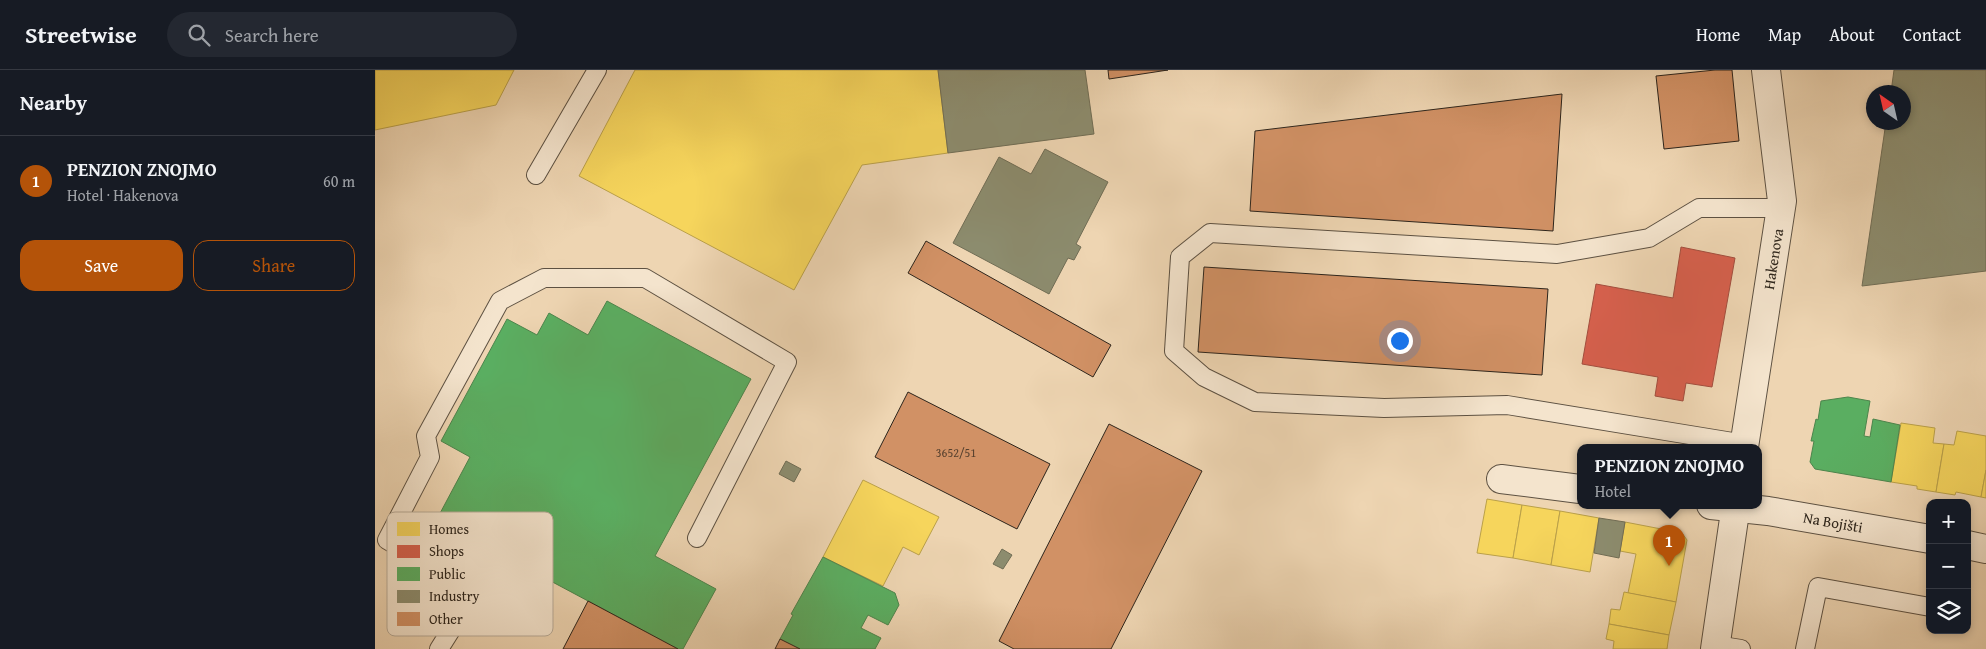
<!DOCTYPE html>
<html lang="en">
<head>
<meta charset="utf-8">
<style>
	:root { --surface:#171b24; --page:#242831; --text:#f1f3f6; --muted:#9ea1a6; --line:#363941; --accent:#b45309 }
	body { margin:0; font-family:"Gentium Book Plus",serif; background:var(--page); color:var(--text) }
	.controls { position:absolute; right:15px; bottom:15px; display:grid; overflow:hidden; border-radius:10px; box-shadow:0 2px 8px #0003 }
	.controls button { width:45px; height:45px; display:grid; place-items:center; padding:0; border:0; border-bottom:1px solid var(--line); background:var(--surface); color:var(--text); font:25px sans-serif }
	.compass { position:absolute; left:1491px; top:15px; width:45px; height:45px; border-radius:50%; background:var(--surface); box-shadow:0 2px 8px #0003; rotate:326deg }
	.you { position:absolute; left:1024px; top:270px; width:18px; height:18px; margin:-12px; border:4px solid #fff; border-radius:50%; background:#1a73e8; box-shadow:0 0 0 8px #1a73e833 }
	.badge { display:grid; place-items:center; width:32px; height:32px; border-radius:50%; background:var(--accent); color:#fff; font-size:16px; font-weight:700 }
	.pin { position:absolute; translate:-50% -41px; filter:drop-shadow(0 1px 2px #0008) }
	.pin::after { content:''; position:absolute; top:26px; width:18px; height:15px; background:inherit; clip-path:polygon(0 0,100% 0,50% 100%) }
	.popup { position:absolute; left:1202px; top:374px; width:185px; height:65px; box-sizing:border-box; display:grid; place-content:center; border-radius:10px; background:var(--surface); filter:drop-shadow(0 1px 4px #0005); font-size:16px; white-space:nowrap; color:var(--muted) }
	.popup b { font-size:19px; color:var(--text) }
	.popup::after { content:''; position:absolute; left:50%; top:100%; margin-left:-10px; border:10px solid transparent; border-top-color:var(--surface) }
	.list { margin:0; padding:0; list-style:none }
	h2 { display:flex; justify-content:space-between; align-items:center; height:65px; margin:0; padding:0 20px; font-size:21px }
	h2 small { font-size:16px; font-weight:400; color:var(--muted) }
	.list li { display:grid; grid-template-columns:32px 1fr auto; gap:15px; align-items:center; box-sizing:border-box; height:90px; padding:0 20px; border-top:1px solid var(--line) }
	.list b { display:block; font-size:19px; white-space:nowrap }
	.list p { margin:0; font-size:16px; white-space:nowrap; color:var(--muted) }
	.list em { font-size:16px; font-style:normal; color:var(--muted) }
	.actions { display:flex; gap:10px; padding:15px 20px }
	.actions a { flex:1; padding:11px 0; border:1px solid var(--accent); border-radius:15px; text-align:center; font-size:18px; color:var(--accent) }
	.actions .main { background:var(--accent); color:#fff }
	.icon { flex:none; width:28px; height:28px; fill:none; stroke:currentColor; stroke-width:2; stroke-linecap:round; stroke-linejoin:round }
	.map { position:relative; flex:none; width:1611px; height:579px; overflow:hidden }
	header { display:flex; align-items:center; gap:30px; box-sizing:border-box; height:70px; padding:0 25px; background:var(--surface); border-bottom:1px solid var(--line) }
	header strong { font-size:24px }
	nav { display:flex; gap:28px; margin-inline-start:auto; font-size:18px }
	.search { width:350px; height:45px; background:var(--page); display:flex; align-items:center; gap:12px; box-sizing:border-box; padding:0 18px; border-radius:28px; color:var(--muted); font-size:19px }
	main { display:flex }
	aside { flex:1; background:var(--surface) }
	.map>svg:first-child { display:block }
	.homes { fill:#f6d55c; stroke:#baa049 }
	.shops { fill:#d6604d; stroke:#a34e3e }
	.public { fill:#5aae61; stroke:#4c854c }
	.industry { fill:#8c8c6e; stroke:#706d55 }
	.building { fill:#d19165; stroke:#2d251c }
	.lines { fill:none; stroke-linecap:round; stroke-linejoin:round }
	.lane-casing { stroke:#5d5142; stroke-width:20 }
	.street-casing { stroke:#5d5142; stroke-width:30 }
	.lane { stroke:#f4e4cd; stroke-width:18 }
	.street { stroke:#f4e4cd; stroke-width:28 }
	.labels { text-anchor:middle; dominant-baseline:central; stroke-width:5; stroke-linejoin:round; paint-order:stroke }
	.number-label { font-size:12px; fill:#56402e }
	.street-label { font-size:15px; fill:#2d251c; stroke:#f4e4cd }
	.key { fill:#f4e4cd; stroke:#b8ab98; stroke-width:1 }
	.key-label { font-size:14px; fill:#2d251c }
</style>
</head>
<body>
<header>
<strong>Streetwise</strong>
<div class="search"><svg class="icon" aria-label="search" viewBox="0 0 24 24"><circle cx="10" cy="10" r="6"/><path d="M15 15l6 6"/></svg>Search here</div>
<nav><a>Home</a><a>Map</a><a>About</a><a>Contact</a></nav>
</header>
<main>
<aside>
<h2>Nearby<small></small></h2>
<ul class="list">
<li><span class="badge">1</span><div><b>PENZION ZNOJMO</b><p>Hotel · Hakenova</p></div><em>60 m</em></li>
</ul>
<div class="actions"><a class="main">Save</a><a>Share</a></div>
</aside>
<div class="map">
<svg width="1611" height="579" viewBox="0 0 1611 579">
	<rect width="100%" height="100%" fill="#eed5b2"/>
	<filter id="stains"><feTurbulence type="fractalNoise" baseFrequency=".004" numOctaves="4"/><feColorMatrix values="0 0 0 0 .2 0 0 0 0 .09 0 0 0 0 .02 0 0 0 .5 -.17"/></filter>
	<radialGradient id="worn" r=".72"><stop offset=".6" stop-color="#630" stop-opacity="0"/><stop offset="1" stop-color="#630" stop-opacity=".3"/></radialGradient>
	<!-- homes -->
	<g class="homes">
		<polygon points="0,0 139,0 121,35 0,60"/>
		<polygon points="260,0 563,0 573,83 487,95 419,220 204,106"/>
		<polygon points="1526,353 1560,358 1558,373 1569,374 1561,422 1542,419 1542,416 1516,412"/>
		<polygon points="1582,361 1611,366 1611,400 1606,427 1581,422 1580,425 1561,422 1569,374 1579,375"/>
		<polygon points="1611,400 1611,428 1606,427"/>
		<polygon points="488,410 564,447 544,485 528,477 508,516 448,487"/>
		<polygon points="1112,429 1147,435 1138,488 1102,483"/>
		<polygon points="1147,435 1185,441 1176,495 1138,488"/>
		<polygon points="1185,441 1224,448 1215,502 1176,495"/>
		<polygon points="1250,452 1307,463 1312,470 1301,532 1253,523 1261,484 1245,481"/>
		<polygon points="1249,522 1301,532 1294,565 1234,554 1236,539 1245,540"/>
		<polygon points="1234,554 1294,565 1292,579 1238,579 1239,571 1231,569"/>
	</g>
	<!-- shops -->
	<polygon class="shops" points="1306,177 1360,188 1337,317 1311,313 1308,331 1280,326 1283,307 1207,294 1221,214 1298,228"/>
	<!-- public -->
	<g class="public">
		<polygon points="232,231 376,309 280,486 341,519 308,579 303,579 155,500 147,514 54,464 95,387 66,371 132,249 162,265 174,243 213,265"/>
		<polygon points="1473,327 1495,331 1489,366 1495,367 1498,349 1525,355 1516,412 1440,399 1435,392 1439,371 1436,371 1441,349 1443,350 1446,331"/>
		<polygon points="448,487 520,523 524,535 513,555 493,545 486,558 506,568 500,579 425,579 405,569 418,545 416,544"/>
	</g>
	<!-- industry -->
	<g class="industry">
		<polygon points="563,0 710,0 719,64 573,83"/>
		<polygon points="1519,0 1611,0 1611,201 1487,216 1511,52 1528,52 1528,22 1516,22"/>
		<polygon points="670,79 733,112 701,174 706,177 699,190 693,188 674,224 578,173 624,87 656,104"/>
		<polygon points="411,391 426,399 419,412 404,404"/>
		<polygon points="1224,448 1250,452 1244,488 1219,483"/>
		<polygon points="627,479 637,485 628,499 618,494"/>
	</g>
	<!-- building -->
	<g class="building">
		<polygon points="733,0 793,0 734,9"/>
		<polygon points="1340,0 1357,0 1364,71 1289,79 1281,6"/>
		<polygon points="1187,24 1178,161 875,141 880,61"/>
		<polygon points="551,171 736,275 718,307 533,203"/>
		<polygon points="829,197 1173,219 1167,305 823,282"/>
		<polygon points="533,322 675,394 642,459 500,387"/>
		<polygon points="734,354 827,401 736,579 639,579 624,571"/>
		<polygon points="213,531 303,579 188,579"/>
		<polygon points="405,569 425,579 400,579"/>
	</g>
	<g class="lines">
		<defs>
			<g id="lane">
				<polyline points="161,105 222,0"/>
				<polyline points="1370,374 1132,335 1009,338 880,332 829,307 799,281 805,187 835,163 1182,184 1274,168 1324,138 1406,138"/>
				<polyline points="1341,575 1366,579"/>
				<polyline points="64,579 100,522 12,470 55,387 51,366 125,231 169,208 270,208 412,292 322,468"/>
				<polyline points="1430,579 1443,517 1555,537"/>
			</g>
			<g id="street">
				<polyline points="1369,377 1407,131 1391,0"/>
				<polyline points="1126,409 1205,419"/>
				<polyline points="1336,435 1393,441 1555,469"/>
				<polyline points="1592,475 1611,479"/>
				<polyline points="1340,579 1361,435"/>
			</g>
		</defs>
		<!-- lane casing -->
		<use href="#lane" class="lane-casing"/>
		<!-- street casing -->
		<use href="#street" class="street-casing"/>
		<!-- lane -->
		<use href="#lane" class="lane"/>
		<!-- street -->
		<use href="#street" class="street"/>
	</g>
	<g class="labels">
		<!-- number labels -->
		<g class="number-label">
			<text x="581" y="382">3652/51</text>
		</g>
		<!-- street labels -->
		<g class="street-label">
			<text transform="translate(1398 189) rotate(-81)">Hakenova</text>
			<text transform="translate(1458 452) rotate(10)">Na Bojišti</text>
		</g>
	</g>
	<!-- legend -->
	<rect x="12" y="442" width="166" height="124" rx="8" class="key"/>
	<rect x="22" y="452" width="23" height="14" fill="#f6d55c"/>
	<rect x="22" y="475" width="23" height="13" fill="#d6604d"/>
	<rect x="22" y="497" width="23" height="14" fill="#5aae61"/>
	<rect x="22" y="520" width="23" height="13" fill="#8c8c6e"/>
	<rect x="22" y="542" width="23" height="14" fill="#d19165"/>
	<g class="key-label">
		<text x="54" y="464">Homes</text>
		<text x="54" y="486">Shops</text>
		<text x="54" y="509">Public</text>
		<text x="54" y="531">Industry</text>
		<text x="54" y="554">Other</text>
	</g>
	<rect width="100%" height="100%" filter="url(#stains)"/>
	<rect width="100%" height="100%" fill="url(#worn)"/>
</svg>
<div class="controls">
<button>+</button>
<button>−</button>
<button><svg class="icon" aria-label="layers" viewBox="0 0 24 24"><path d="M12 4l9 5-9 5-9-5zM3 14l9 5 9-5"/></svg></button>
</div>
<svg class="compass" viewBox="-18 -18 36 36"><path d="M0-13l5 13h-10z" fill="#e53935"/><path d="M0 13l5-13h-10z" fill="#9ea1a6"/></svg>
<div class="you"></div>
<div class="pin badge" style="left:1294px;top:496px">1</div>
<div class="popup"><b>PENZION ZNOJMO</b>Hotel</div>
</div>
</main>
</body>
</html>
